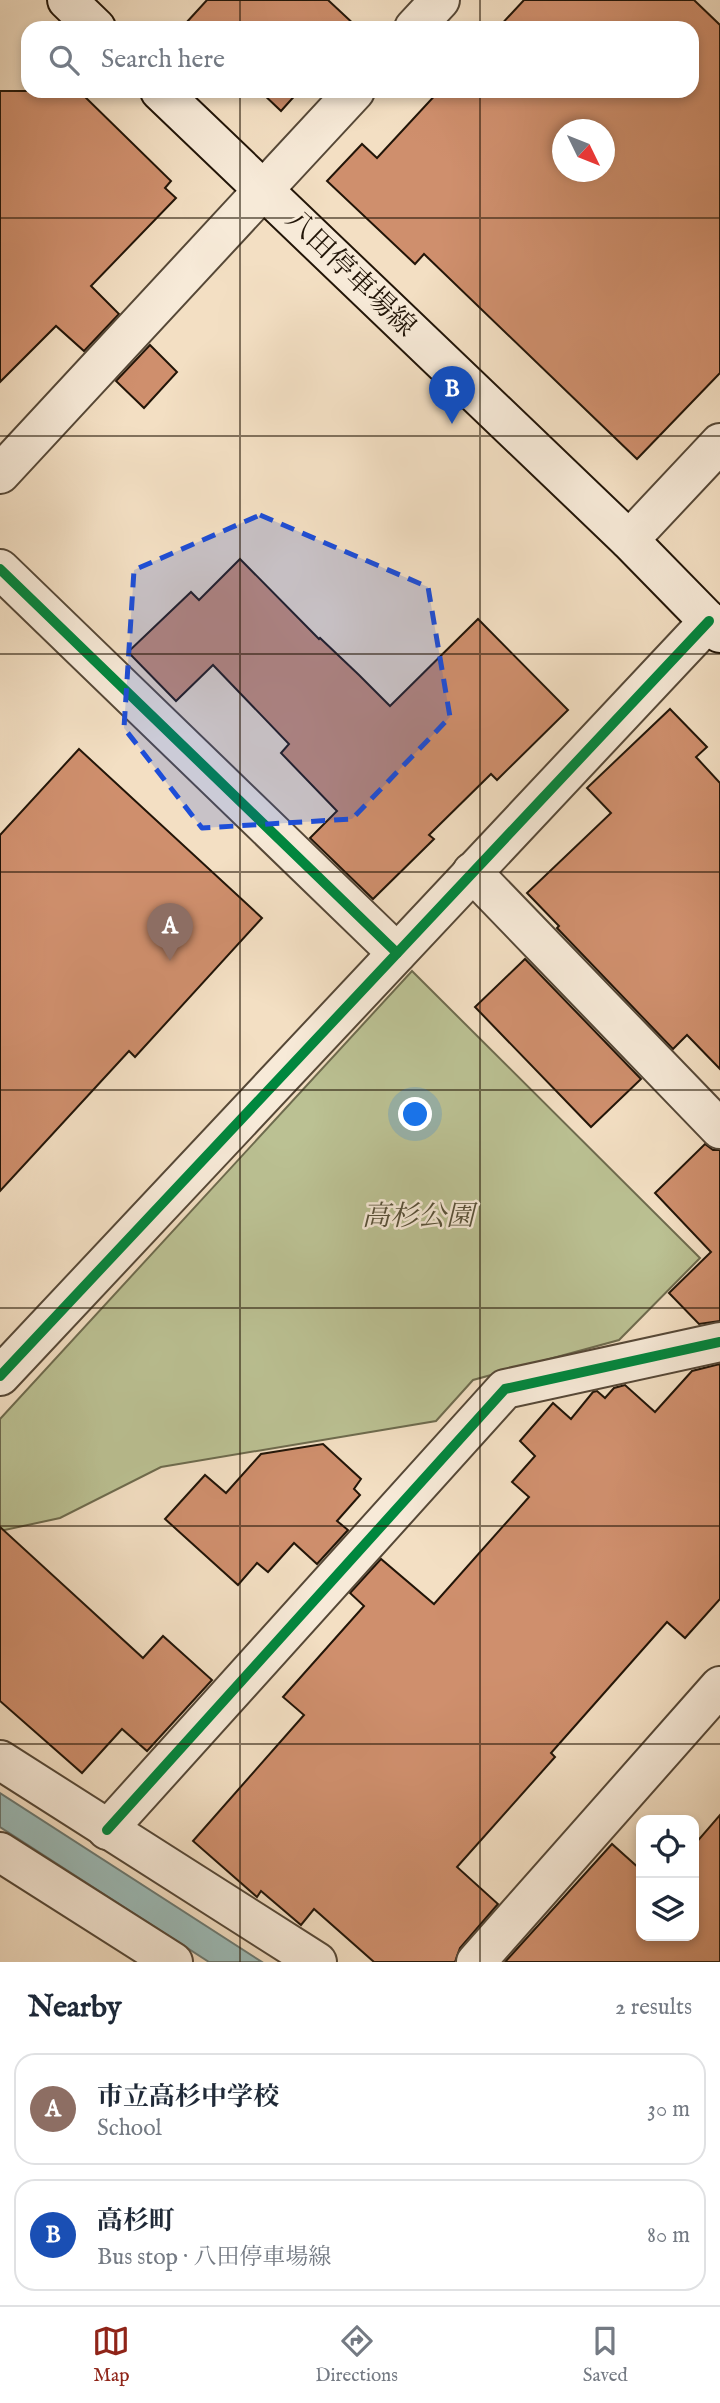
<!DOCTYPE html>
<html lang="en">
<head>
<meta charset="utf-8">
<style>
	:root { --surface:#fff; --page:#f6f6f7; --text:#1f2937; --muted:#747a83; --line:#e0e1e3; --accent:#8f2418 }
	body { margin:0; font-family:"IM FELL English","Noto Serif JP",serif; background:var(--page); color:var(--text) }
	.controls { position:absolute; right:21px; bottom:21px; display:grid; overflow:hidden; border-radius:14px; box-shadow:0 4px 10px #0003 }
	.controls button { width:63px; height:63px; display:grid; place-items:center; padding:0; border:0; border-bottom:2px solid var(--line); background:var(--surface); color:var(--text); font:35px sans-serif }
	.compass { position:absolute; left:552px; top:119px; width:63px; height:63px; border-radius:50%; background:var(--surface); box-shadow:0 4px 10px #0003; rotate:133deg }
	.you { position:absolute; left:416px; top:1115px; width:24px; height:24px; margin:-18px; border:5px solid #fff; border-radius:50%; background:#1a73e8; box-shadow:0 0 0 10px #1a73e833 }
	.badge { display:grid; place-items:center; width:46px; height:46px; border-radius:50%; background:var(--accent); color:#fff; font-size:23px; font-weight:700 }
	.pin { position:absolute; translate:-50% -58px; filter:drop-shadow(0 2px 4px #0008) }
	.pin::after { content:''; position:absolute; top:37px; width:24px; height:21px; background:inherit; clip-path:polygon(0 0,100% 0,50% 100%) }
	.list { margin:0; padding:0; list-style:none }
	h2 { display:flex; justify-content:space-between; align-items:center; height:91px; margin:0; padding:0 28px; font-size:30px }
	h2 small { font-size:23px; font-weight:400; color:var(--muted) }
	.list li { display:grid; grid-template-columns:46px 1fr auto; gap:21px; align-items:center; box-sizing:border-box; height:112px; margin:0 14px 14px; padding:0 14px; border:2px solid var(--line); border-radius:21px }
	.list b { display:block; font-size:26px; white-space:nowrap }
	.list p { margin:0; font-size:23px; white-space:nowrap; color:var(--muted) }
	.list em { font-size:23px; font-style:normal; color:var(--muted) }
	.icon { flex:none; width:38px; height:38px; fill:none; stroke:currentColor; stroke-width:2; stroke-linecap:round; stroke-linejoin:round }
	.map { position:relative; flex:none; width:720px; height:1962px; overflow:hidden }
	.search { position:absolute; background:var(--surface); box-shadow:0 4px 10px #0003; left:21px; right:21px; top:21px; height:77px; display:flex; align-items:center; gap:18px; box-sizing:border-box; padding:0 24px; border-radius:21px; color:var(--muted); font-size:26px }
	.sheet { height:343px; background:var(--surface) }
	nav { display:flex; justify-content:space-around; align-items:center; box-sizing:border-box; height:98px; border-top:2px solid var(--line); background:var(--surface); font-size:19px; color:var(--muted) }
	nav a { display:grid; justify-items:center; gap:4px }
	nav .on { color:var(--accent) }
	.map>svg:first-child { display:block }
	.green { fill:#bbc193; stroke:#6e6b4e; stroke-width:2 }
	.water { fill:#9cbcb9; stroke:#6b7972; stroke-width:2 }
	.building { fill:#cf8f6d; stroke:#221508; stroke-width:2; fill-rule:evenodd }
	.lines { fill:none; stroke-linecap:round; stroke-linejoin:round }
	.minor-casing { stroke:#564837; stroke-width:42 }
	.secondary-casing { stroke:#221508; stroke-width:42 }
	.minor { stroke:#f7ead8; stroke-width:38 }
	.secondary { stroke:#f7ead8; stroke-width:38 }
	.cycleway-casing { stroke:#f7ead8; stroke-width:15 }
	.cycleway { stroke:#00873e; stroke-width:10 }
	.marked { fill:#1d4ed8; fill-opacity:0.2; stroke:#1d4ed8; stroke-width:5; stroke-dasharray:14 9; stroke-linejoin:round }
	.grid { fill:none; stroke:#221508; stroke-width:2; stroke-opacity:0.55 }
	.labels { text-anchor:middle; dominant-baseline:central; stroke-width:5; stroke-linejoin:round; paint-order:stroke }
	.street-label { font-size:28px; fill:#221508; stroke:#f7ead8 }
	.park-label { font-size:28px; font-style:italic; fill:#585139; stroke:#f7ead8 }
</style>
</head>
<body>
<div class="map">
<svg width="720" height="1962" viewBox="0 0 720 1962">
	<rect width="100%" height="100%" fill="#f3dfc3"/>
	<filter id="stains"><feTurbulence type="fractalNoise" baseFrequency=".00286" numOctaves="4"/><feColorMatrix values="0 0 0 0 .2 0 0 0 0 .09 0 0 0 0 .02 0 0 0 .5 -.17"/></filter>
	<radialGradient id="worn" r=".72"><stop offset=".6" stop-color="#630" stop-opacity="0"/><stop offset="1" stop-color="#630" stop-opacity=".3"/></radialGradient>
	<!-- green -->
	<polygon class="green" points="412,971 700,1258 619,1340 473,1380 436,1421 161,1467 60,1518 0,1531 0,1419"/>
	<!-- water -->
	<polygon class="water" points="0,1793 262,1962 209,1962 0,1827"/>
	<!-- building -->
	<g class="building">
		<polygon points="207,0 328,0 358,28 192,28 186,23"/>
		<path d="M524 0H694L720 25V373L637 459 424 254 415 264 327 181 362 144 377 158 439 91H692V28H498ZM563 130H605V172H563Z"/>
		<polygon points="0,91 79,91 171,181 165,188 176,198 91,286 119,314 84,351 56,326 0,382"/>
		<polygon points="260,91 299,91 281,111"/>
		<polygon points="150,345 177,372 144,408 116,381"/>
		<polygon points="240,559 319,639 320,638 359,675 390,706 478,619 568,710 497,780 491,774 429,835 434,839 373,899 310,838 337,811 281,753 289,744 213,665 176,701 128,652 191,592 199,600"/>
		<polygon points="670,709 707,747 696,757 720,783 720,1069 687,1035 673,1049 557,928 559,926 527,893 611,813 587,788"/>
		<polygon points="79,749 262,918 135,1057 129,1051 0,1191 0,835"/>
		<polygon points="525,959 641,1079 591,1127 475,1007"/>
		<polygon points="705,1144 713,1150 720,1150 720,1321 699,1324 669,1293 711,1252 655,1193"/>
		<polygon points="720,1364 720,1599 685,1638 667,1622 551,1753 555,1757 457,1867 498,1904 460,1948 455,1962 374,1962 314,1909 301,1925 261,1891 257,1897 193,1841 304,1715 283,1697 364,1606 350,1593 381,1559 434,1604 529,1497 512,1482 535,1456 520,1441 553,1403 571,1419 593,1392 597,1391 605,1398 614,1388 625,1385 655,1412 692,1371"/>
		<polygon points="323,1444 361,1479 354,1489 360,1495 337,1521 348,1530 317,1564 294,1543 268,1572 257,1563 238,1585 165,1519 205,1475 226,1493 261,1454"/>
		<polygon points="0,1527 143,1658 163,1636 212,1680 147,1751 122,1729 82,1773 0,1701"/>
		<polygon points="720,1815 720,1962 505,1962 612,1844 641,1870 641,1936 694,1936 694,1845"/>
	</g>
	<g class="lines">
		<defs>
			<g id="minor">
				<polyline points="414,28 440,0"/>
				<polyline points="0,474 355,91"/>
				<polyline points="629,540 720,443"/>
				<polyline points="0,569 397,953"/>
				<polyline points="472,872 720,1129"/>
				<polyline points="0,1376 709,621"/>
				<polyline points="0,1760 317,1962"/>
				<polyline points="107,1830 505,1389 720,1342"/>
				<polyline points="0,1852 173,1962"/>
				<polyline points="476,1962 720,1686"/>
			</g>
			<g id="secondary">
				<polyline points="67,0 96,28"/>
				<polyline points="160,91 629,540 720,633"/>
			</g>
		</defs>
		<!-- minor casing -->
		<use href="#minor" class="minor-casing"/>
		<!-- secondary casing -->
		<use href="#secondary" class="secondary-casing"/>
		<!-- minor -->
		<use href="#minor" class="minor"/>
		<!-- secondary -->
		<use href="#secondary" class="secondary"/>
		<defs>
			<g id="cycleway">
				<polyline points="0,569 397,953"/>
				<polyline points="0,1376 709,621"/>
				<polyline points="107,1830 505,1389 720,1342"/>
			</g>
		</defs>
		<!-- cycleway casing -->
		<use href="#cycleway" class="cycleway-casing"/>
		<!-- cycleway -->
		<use href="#cycleway" class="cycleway"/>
	</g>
	<!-- marked area -->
	<path class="marked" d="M260 515 428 587 450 717 352 819 202 828 124 728 134 570Z"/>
	<!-- grid -->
	<path class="grid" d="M240 0V28M480 0V28M240 91V1962M480 91V1962M0 218H720M0 436H720M0 654H720M0 872H720M0 1090H720M0 1308H720M0 1526H720M0 1744H720"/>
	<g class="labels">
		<!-- street labels -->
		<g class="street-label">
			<text transform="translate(350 274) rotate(44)">八田停車場線</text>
		</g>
		<!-- park labels -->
		<g class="park-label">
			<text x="418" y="1217">高杉公園</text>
		</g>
	</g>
	<rect width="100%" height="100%" filter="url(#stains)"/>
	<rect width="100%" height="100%" fill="url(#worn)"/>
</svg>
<div class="controls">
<button><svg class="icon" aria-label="locate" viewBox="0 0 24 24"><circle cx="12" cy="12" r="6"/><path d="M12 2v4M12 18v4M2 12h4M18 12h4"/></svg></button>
<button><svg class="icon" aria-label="layers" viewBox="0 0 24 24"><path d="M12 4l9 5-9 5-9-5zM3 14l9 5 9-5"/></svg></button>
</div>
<svg class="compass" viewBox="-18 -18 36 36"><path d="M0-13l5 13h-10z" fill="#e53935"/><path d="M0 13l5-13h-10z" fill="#747a83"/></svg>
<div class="you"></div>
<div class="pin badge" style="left:170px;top:961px;background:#8d6e63">A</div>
<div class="pin badge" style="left:452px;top:424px;background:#1a4fb4">B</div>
<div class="search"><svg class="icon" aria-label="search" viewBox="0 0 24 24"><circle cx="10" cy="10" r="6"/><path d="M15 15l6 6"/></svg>Search here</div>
</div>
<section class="sheet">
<h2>Nearby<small>2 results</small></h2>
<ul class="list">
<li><span class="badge" style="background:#8d6e63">A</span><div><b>市立高杉中学校</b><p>School</p></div><em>30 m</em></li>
<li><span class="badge" style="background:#1a4fb4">B</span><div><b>高杉町</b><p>Bus stop · 八田停車場線</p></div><em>80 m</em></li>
</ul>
</section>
<nav>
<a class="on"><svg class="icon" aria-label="map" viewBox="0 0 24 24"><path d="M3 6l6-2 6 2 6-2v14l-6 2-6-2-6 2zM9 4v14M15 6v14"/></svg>Map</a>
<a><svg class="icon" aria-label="directions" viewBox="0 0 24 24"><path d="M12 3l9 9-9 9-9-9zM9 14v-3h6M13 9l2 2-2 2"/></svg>Directions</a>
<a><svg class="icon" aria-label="saved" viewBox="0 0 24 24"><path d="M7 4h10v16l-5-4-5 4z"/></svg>Saved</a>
</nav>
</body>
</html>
